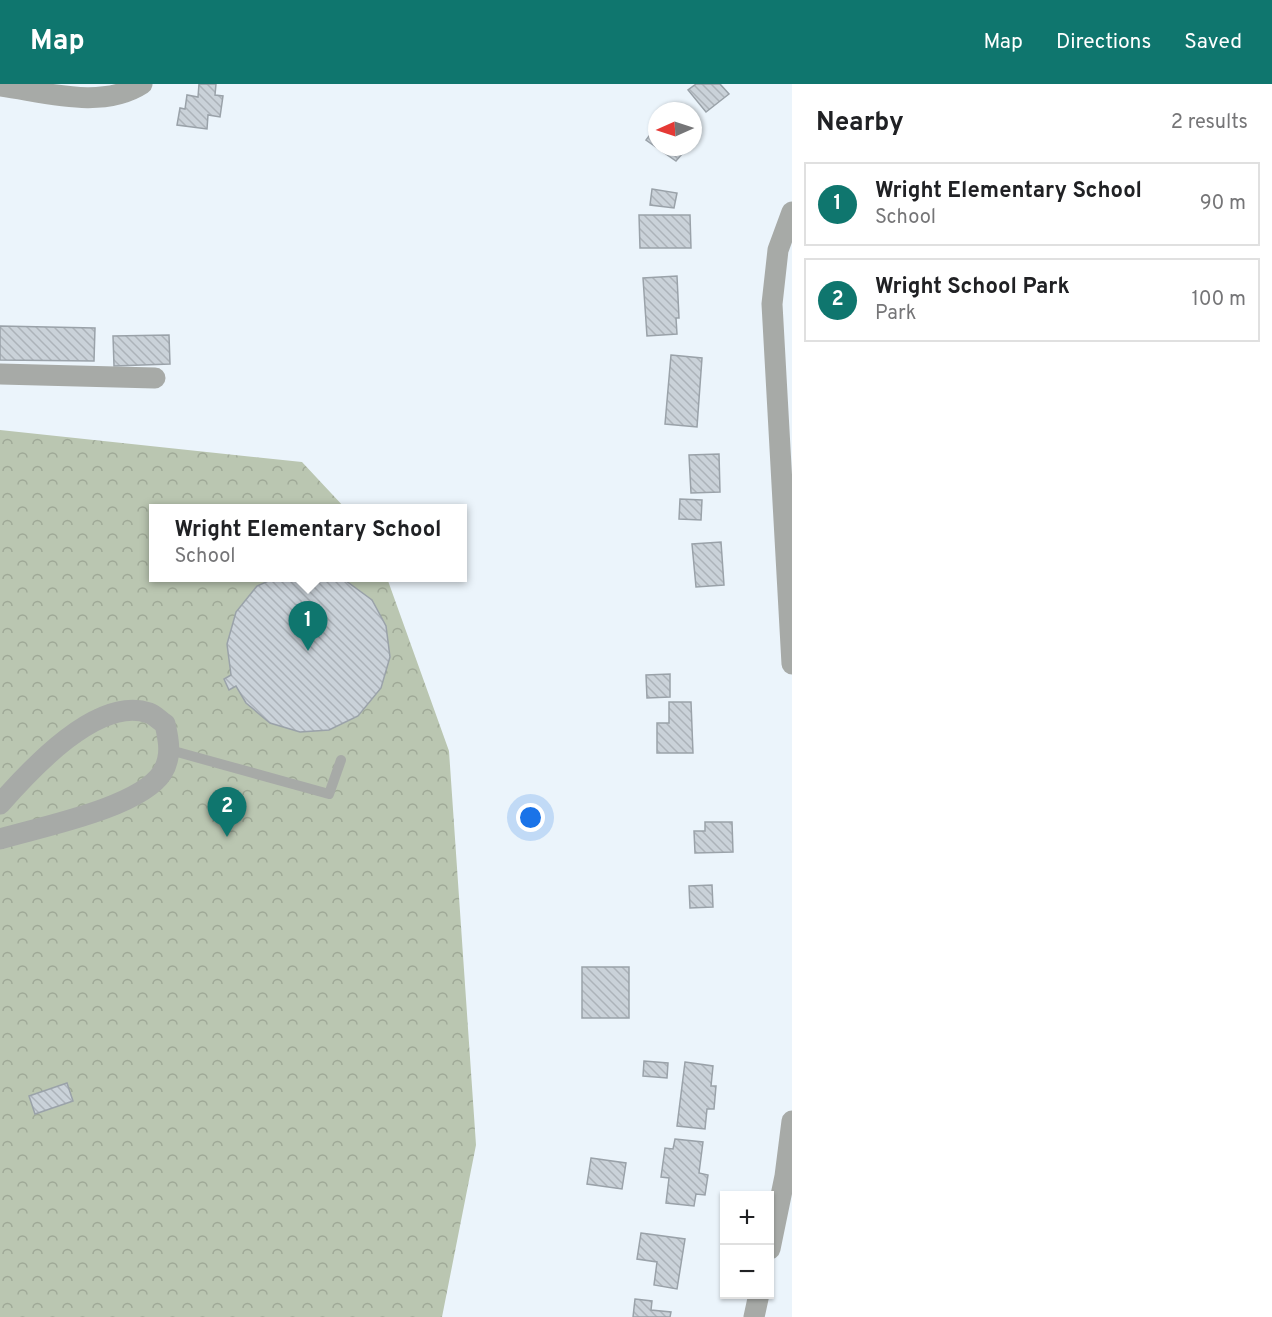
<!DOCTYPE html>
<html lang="en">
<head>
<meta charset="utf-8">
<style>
	:root { --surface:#fff; --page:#f2f2f2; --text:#202124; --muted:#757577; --line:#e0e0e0; --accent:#0f766e }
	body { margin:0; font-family:Overpass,sans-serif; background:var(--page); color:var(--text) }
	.controls { position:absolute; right:18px; bottom:18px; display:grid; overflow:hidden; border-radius:0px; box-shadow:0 2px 4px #0004 }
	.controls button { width:54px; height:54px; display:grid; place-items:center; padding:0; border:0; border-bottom:2px solid var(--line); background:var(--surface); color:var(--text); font:30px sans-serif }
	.compass { position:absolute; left:648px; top:18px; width:54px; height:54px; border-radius:50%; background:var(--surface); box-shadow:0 2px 4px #0004; rotate:267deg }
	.you { position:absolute; left:531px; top:734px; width:21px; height:21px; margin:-15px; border:4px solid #fff; border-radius:50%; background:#1a73e8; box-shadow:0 0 0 9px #1a73e833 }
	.badge { display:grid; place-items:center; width:39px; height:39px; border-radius:50%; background:var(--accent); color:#fff; font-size:20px; font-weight:700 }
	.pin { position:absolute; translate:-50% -50px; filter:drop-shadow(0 2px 3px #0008) }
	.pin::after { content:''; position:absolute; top:32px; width:21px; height:18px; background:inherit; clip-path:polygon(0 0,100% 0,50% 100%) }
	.popup { position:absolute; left:149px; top:420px; width:318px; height:78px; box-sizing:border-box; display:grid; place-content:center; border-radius:0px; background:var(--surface); filter:drop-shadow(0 2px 4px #0005); font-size:20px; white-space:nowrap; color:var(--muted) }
	.popup b { font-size:22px; color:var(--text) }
	.popup::after { content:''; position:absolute; left:50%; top:100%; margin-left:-12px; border:12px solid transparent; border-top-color:var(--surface) }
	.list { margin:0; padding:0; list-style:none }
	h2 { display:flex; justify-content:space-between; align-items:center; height:78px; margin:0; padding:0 24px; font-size:26px }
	h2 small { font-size:20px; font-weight:400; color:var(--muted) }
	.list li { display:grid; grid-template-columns:39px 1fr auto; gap:18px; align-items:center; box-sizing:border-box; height:84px; margin:0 12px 12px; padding:0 12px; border:2px solid var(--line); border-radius:0px }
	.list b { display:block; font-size:22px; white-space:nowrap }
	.list p { margin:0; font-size:20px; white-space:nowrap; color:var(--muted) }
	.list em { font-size:20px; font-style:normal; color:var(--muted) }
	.map { position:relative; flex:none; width:792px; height:1233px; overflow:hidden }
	header { display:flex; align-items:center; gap:36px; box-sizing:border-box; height:84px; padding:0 30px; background:var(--accent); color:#fff }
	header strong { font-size:28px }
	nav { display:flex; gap:33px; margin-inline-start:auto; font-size:21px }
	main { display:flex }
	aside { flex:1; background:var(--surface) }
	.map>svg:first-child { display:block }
	.park { fill:url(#park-crowns) }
	.building { fill:url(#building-back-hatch); stroke:#9aa2a9; stroke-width:1.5 }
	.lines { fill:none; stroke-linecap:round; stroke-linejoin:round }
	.service { stroke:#a7aaa7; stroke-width:10 }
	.minor { stroke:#a7aaa7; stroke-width:21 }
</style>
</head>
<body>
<header>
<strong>Map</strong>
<nav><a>Map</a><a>Directions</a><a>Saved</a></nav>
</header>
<main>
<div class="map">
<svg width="792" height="1233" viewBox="0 0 792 1233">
	<defs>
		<pattern id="park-crowns" width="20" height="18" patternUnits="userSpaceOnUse" patternTransform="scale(1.5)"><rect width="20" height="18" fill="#bac6b1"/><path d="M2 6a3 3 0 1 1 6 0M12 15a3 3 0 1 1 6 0" fill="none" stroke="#9fa997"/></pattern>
		<pattern id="building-back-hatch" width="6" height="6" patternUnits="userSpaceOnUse" patternTransform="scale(1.5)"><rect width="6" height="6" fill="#cad2d9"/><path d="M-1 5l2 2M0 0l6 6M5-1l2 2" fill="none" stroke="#acb3b9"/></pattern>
	</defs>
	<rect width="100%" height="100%" fill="#ebf4fb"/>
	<!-- park -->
	<polygon class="park" points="0,346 302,378 345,424 154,424 154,494 387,494 449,667 476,1061 442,1233 0,1233"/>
	<!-- building -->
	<g class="building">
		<polygon points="199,0 216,0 215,11 223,12 220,33 208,31 207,45 177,41 180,24 185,25 187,11 198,13"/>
		<polygon points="696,0 720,0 729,10 706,28 688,6"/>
		<polygon points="657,41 657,63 688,63 676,77 646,56"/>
		<polygon points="652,105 677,109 674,124 650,121"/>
		<polygon points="639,131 690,131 691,164 640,164"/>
		<polygon points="677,192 679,234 676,234 677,250 647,252 643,194"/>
		<polygon points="0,242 95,244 94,277 0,276"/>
		<polygon points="169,251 170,280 114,282 113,252"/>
		<polygon points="671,271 702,274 697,343 665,340"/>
		<polygon points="719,370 720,408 691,409 689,371"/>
		<polygon points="680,415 702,416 701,436 679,435"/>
		<polygon points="721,458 724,501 696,503 692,460"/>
		<polygon points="275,494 342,494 372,516 386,542 390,573 381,604 358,632 329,646 300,648 270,639 246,619 236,602 229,606 224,595 231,591 227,560 236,528 257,502"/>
		<polygon points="670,590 670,613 647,614 646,591"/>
		<polygon points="669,618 691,618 693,669 657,669 657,639 669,639"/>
		<polygon points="705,738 732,738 733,768 695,769 694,747 705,747"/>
		<polygon points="712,801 713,823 690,824 689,802"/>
		<rect x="582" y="883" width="47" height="51"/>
		<polygon points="644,977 668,979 667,994 643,992"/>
		<polygon points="685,978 713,982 711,1002 716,1002 714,1025 707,1025 705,1045 677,1042"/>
		<polygon points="67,999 73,1017 35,1030 29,1012"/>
		<polygon points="675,1055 703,1058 699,1089 708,1091 705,1111 696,1110 694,1122 666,1119 669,1094 661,1093 665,1064 673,1065"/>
		<polygon points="591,1074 626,1079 622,1105 587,1100"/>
		<polygon points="641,1149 685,1155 677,1205 654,1201 657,1178 637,1175"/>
		<polygon points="635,1215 652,1217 651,1226 671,1228 670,1233 633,1233"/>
	</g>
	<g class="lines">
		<!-- service -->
		<polyline class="service" points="170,666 329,710 341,676"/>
		<!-- minor -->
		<g class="minor">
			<path d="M0 2C45 8 102 26 142 0"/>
			<polyline points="792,128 778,166 772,220 792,580"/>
			<polyline points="0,290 155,294"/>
			<path d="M0 720C30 686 98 611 149 629 155 631 160 637 165 640 169 657 172 673 162 689 139 724 40 743 0 755"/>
			<polyline points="770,1165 785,1092 792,1037"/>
			<polyline points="754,1233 759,1210"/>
		</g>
	</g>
</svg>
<div class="controls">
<button>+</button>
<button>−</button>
</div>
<svg class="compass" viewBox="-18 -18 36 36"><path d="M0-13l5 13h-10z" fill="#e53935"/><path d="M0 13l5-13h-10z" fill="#757577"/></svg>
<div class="you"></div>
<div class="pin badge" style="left:308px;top:567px">1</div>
<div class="popup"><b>Wright Elementary School</b>School</div>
<div class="pin badge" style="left:227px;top:753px">2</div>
</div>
<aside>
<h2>Nearby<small>2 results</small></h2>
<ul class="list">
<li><span class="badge">1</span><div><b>Wright Elementary School</b><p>School</p></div><em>90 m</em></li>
<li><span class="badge">2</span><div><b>Wright School Park</b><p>Park</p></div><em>100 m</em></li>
</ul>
</aside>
</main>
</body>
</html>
